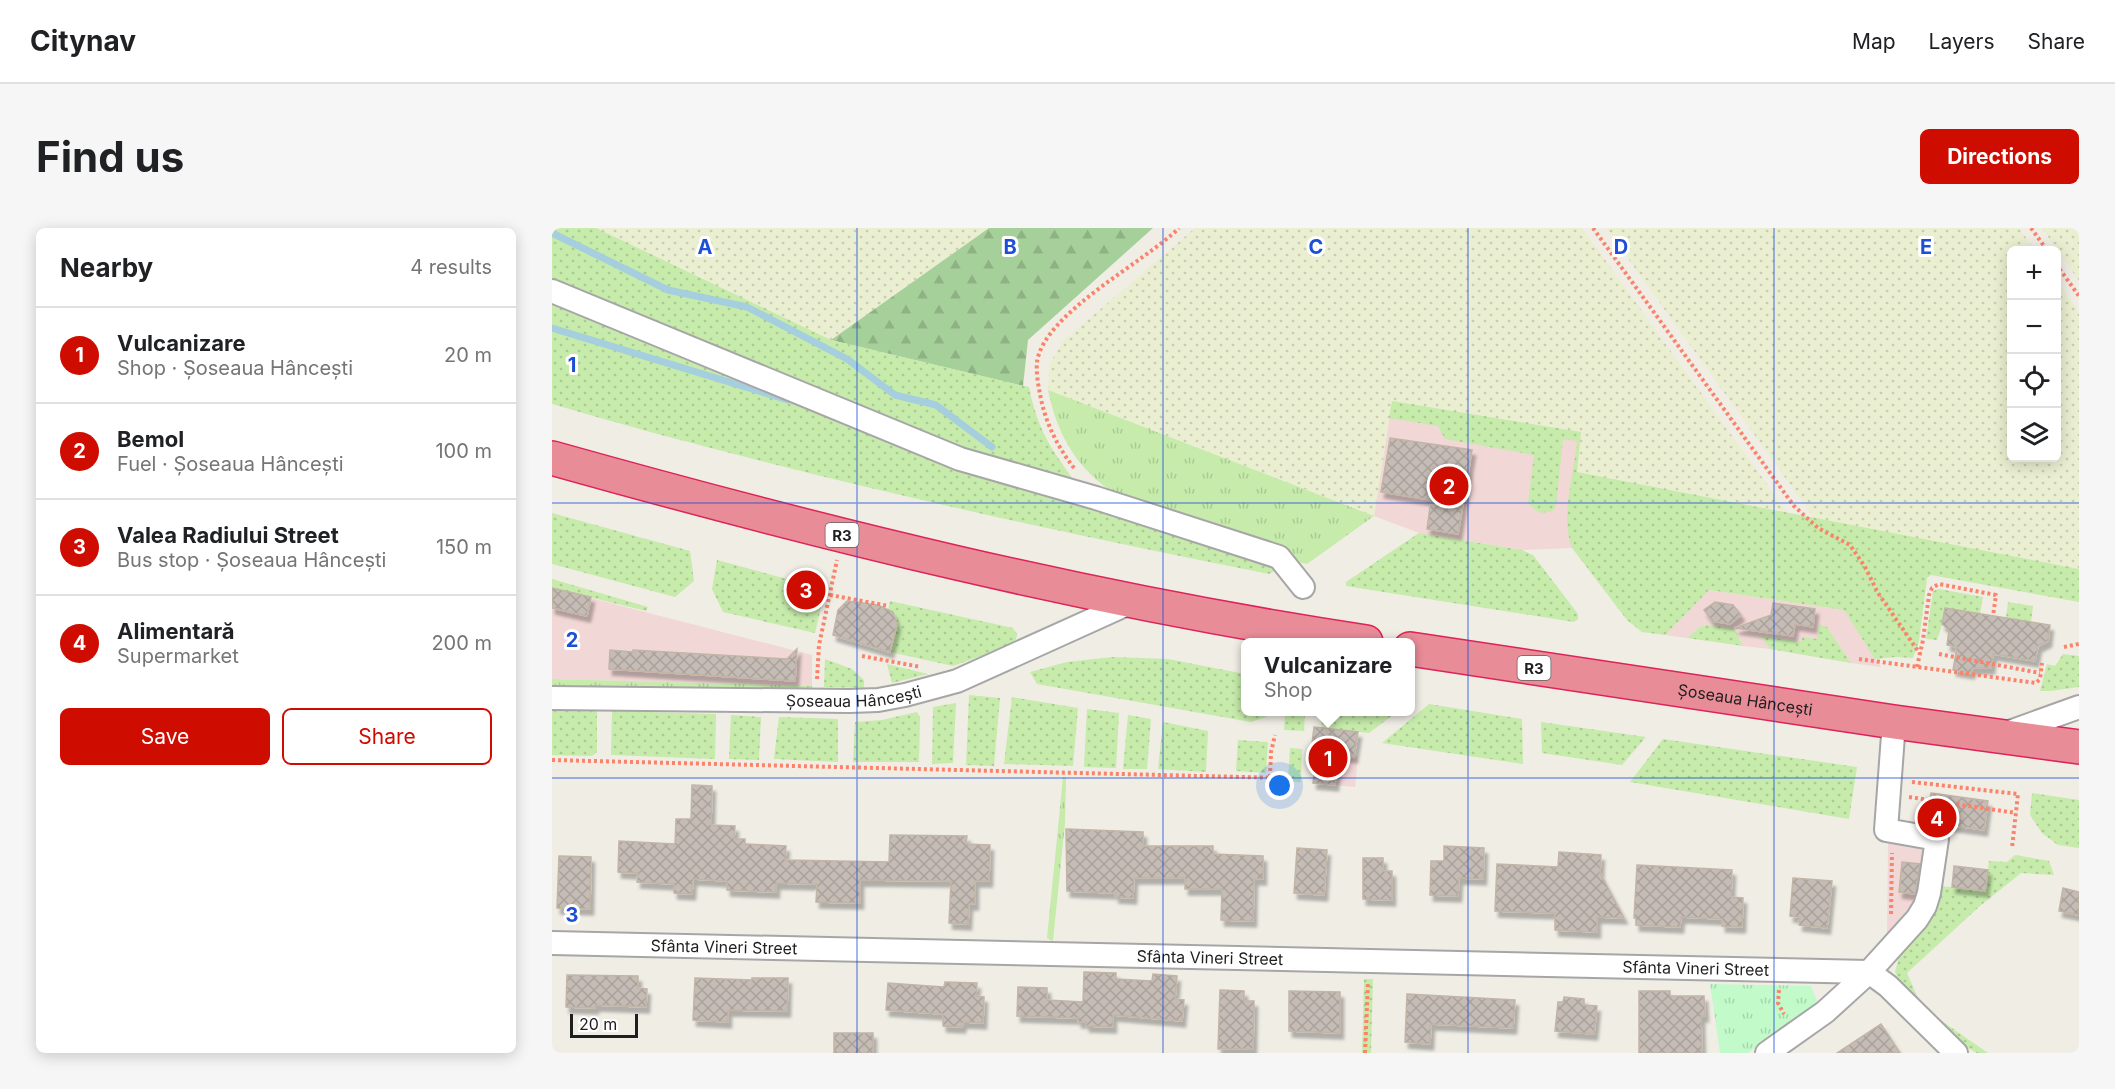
<!DOCTYPE html>
<html lang="en">
<head>
<meta charset="utf-8">
<style>
	:root { --surface:#fff; --page:#f6f6f6; --text:#202124; --muted:#757577; --line:#e0e0e0; --accent:#ce0d00 }
	body { margin:0; font-family:Inter,sans-serif; background:var(--page); color:var(--text) }
	.controls { position:absolute; right:18px; top:18px; display:grid; overflow:hidden; border-radius:9px; box-shadow:0 3px 15px #0003 }
	.controls button { width:54px; height:54px; display:grid; place-items:center; padding:0; border:0; border-bottom:2px solid var(--line); background:var(--surface); color:var(--text); font:30px sans-serif }
	.scale { position:absolute; left:18px; bottom:15px; width:68px; box-sizing:border-box; padding-left:6px; border:3px solid #1f1f1f; border-top:0; font-size:16px; line-height:21px; white-space:nowrap; color:#1f1f1f; -webkit-text-stroke:4px #fff; paint-order:stroke }
	.you { position:absolute; left:728px; top:558px; width:21px; height:21px; margin:-15px; border:4px solid #fff; border-radius:50%; background:#1a73e8; box-shadow:0 0 0 9px #1a73e833 }
	.badge { display:grid; place-items:center; width:39px; height:39px; border-radius:50%; background:var(--accent); color:#fff; font-size:20px; font-weight:700 }
	.pin { position:absolute; translate:-50% -50%; border:3px solid #fff; box-shadow:0 2px 6px #0006 }
	.popup { position:absolute; left:689px; top:410px; width:174px; height:78px; box-sizing:border-box; display:grid; place-content:center; border-radius:9px; background:var(--surface); filter:drop-shadow(0 2px 4px #0005); font-size:20px; white-space:nowrap; color:var(--muted) }
	.popup b { font-size:22px; color:var(--text) }
	.popup::after { content:''; position:absolute; left:50%; top:100%; margin-left:-12px; border:12px solid transparent; border-top-color:var(--surface) }
	.list { margin:0; padding:0; list-style:none }
	h2 { display:flex; justify-content:space-between; align-items:center; height:78px; margin:0; padding:0 24px; font-size:26px }
	h2 small { font-size:20px; font-weight:400; color:var(--muted) }
	.list li { display:grid; grid-template-columns:39px 1fr auto; gap:18px; align-items:center; box-sizing:border-box; height:96px; padding:0 24px; border-top:2px solid var(--line) }
	.list b { display:block; font-size:22px; white-space:nowrap }
	.list p { margin:0; font-size:20px; white-space:nowrap; color:var(--muted) }
	.list em { font-size:20px; font-style:normal; color:var(--muted) }
	.actions { display:flex; gap:12px; padding:18px 24px }
	.actions a { flex:1; padding:14px 0; border:2px solid var(--accent); border-radius:9px; text-align:center; font-size:21px; color:var(--accent) }
	.actions .main { background:var(--accent); color:#fff }
	.icon { flex:none; width:33px; height:33px; fill:none; stroke:currentColor; stroke-width:2; stroke-linecap:round; stroke-linejoin:round }
	.map { position:relative; flex:none; width:1527px; height:825px; overflow:hidden; border-radius:9px }
	header { display:flex; align-items:center; gap:36px; box-sizing:border-box; height:84px; padding:0 30px; background:var(--surface); border-bottom:2px solid var(--line) }
	header strong { font-size:28px }
	nav { display:flex; gap:33px; margin-inline-start:auto; font-size:21px }
	.intro { display:flex; align-items:center; justify-content:space-between; box-sizing:border-box; height:144px; padding:0 36px }
	h1 { margin:0; font-size:42px }
	.button { padding:15px 27px; border-radius:9px; background:var(--accent); color:#fff; font-size:21px; font-weight:700 }
	main { display:flex; gap:36px; padding:0 36px }
	aside { flex:1; background:var(--surface); border-radius:9px; box-shadow:0 3px 15px #0003 }
	.map>svg:first-child { display:block }
	.commercial { fill:#f1d7d5 }
	.farmland { fill:url(#farmland-dots) }
	.grass { fill:url(#grass-tufts) }
	.forest { fill:url(#forest-firs) }
	.park { fill:url(#park-tufts) }
	.garden { fill:url(#garden-dots) }
	.lines { fill:none; stroke-linecap:round; stroke-linejoin:round }
	.stream { stroke:#a5cede; stroke-width:7 }
	.building { fill:url(#building-cross-hatch); stroke:#c2b5a7; stroke-width:1.5; filter:url(#shadow) }
	.minor-casing { stroke:#a6a6a6; stroke-width:26 }
	.highway-casing { stroke:#dd2357; stroke-width:36 }
	.path { stroke:#fb836b; stroke-width:4; stroke-dasharray:3 3; stroke-linecap:butt }
	.minor { stroke:#fff; stroke-width:22 }
	.highway { stroke:#e88c98; stroke-width:33 }
	.grid { fill:none; stroke:#1d4ed8; stroke-width:1.5; stroke-opacity:0.55 }
	.labels { text-anchor:middle; dominant-baseline:central; stroke-width:6; stroke-linejoin:round; paint-order:stroke }
	.shield { fill:#fff; stroke:#626262; stroke-width:1.5 }
	.shield-label { font-size:15px; font-weight:bold; fill:#1f1f1f }
	.street-label { font-size:16px; fill:#1f1f1f; stroke:#fff }
	.grid-label { font-size:20px; text-anchor:middle; font-weight:bold; fill:#1d4ed8; stroke:#fff; stroke-width:6; stroke-linejoin:round; paint-order:stroke }
</style>
</head>
<body>
<header>
<strong>Citynav</strong>
<nav><a>Map</a><a>Layers</a><a>Share</a></nav>
</header>
<div class="intro"><h1>Find us</h1><a class="button">Directions</a></div>
<main>
<aside>
<h2>Nearby<small>4 results</small></h2>
<ul class="list">
<li><span class="badge">1</span><div><b>Vulcanizare</b><p>Shop · Șoseaua Hâncești</p></div><em>20 m</em></li>
<li><span class="badge">2</span><div><b>Bemol</b><p>Fuel · Șoseaua Hâncești</p></div><em>100 m</em></li>
<li><span class="badge">3</span><div><b>Valea Radiului Street</b><p>Bus stop · Șoseaua Hâncești</p></div><em>150 m</em></li>
<li><span class="badge">4</span><div><b>Alimentară</b><p>Supermarket</p></div><em>200 m</em></li>
</ul>
<div class="actions"><a class="main">Save</a><a>Share</a></div>
</aside>
<div class="map">
<svg width="1527" height="825" viewBox="0 0 1527 825">
	<defs>
		<pattern id="farmland-dots" width="8" height="8" patternUnits="userSpaceOnUse" patternTransform="scale(1.5)"><rect width="8" height="8" fill="#ebefd1"/><path d="M2 2h.1M6 6h.1" fill="none" stroke="#c9ccb3" stroke-width="1.8" stroke-linecap="round"/></pattern>
		<pattern id="grass-tufts" width="24" height="20" patternUnits="userSpaceOnUse" patternTransform="scale(1.5)"><rect width="24" height="20" fill="#c6ebab"/><path d="M3 7l-1-3M5 7V3M7 7l1-3M15 17l-1-3M17 17v-4M19 17l1-3" fill="none" stroke="#aac993"/></pattern>
		<pattern id="forest-firs" width="22" height="20" patternUnits="userSpaceOnUse" patternTransform="scale(1.5)"><rect width="22" height="20" fill="#a6d09a"/><path d="M5 1l3.5 6h-7zM16 11l3.5 6h-7z" fill="#8eb284"/></pattern>
		<pattern id="park-tufts" width="24" height="20" patternUnits="userSpaceOnUse" patternTransform="scale(1.5)"><rect width="24" height="20" fill="#c2faca"/><path d="M3 7l-1-3M5 7V3M7 7l1-3M15 17l-1-3M17 17v-4M19 17l1-3" fill="none" stroke="#a6d6ad"/></pattern>
		<pattern id="garden-dots" width="8" height="8" patternUnits="userSpaceOnUse" patternTransform="scale(1.5)"><rect width="8" height="8" fill="#c6ebab"/><path d="M2 2h.1M6 6h.1" fill="none" stroke="#aac993" stroke-width="1.8" stroke-linecap="round"/></pattern>
		<pattern id="building-cross-hatch" width="8" height="8" patternUnits="userSpaceOnUse" patternTransform="scale(1.5)"><rect width="8" height="8" fill="#c5bcb5"/><path d="M0 0l8 8M0 8l8-8" fill="none" stroke="#a9a19b"/></pattern>
		<filter id="shadow"><feDropShadow dx="3.5" dy="6" stdDeviation="1.5" flood-color="#0004"/></filter>
	</defs>
	<rect width="100%" height="100%" fill="#f0ede5"/>
	<!-- commercial -->
	<g class="commercial">
		<polygon points="840,173 1029,204 1025,244 1020,320 970,322 867,305 822,288"/>
		<polygon points="0,360 260,427 260,458 0,451"/>
		<polygon points="1156,362 1292,382 1329,439 1299,435 1275,399 1267,396 1266,411 1250,410 1250,414 1210,408 1218,421 1191,418 1182,400 1154,397 1148,399 1135,410 1113,407"/>
		<polygon points="765,524 806,529 803,559 761,555"/>
		<polygon points="1336,614 1372,618 1365,676 1335,708"/>
	</g>
	<!-- farmland -->
	<g class="farmland">
		<polygon points="44,0 437,0 279,112"/>
		<polygon points="643,0 1030,0 1235,284 1025,244 1029,205 840,174 822,288 496,162 497,137 510,114"/>
		<polygon points="1054,0 1467,0 1483,22 1460,22 1460,230 1504,230 1505,53 1527,85 1527,341 1262,290"/>
		<polygon points="1490,0 1527,0 1527,53"/>
	</g>
	<!-- grass -->
	<g class="grass">
		<path d="M496 162 822 288 755 336 746 334 722 318 564 266C525 242 505 206 496 162Z"/>
		<polygon points="0,451 260,458 259,461 96,460 0,457"/>
		<polygon points="511,549 514,549 513,595 501,713 495,710"/>
	</g>
	<!-- forest -->
	<polygon class="forest" points="437,0 601,0 476,112 471,158 279,112"/>
	<!-- park -->
	<polygon class="park" points="1158,756 1259,758 1266,776 1196,825 1168,825"/>
	<!-- garden -->
	<g class="garden">
		<path d="M0 0H44L279 112 477 159C486 204 500 222 527 259L418 229 0 54Z"/>
		<path d="M0 72 712 330 724 342 717 346C476 298 235 245 0 176Z"/>
		<path d="M840 173 1029 204 1025 244 1527 341V374L1379 347 1375 350 1367 413 1361 430 1343 429 1323 431 1292 382 1157 362 1113 407 1090 404 1075 392 1020 320C1008 287 1022 248 1025 213L1011 211 1004 278 1001 283 988 285 976 276 982 227 893 211 886 198 837 190Z"/>
		<polygon points="0,285 138,323 142,353 123,369 0,336"/>
		<polygon points="867,305 970,322 981,327 1026,386 1026,391 1022,394 794,358 794,354"/>
		<polygon points="165,332 264,359 263,366 270,375 263,405 171,384 160,361"/>
		<polygon points="0,351 96,379 94,383 0,360"/>
		<polygon points="1387,361 1431,369 1428,386 1391,394 1385,412 1374,411 1381,363"/>
		<polygon points="338,373 461,400 465,406 464,412 457,418 401,438 338,424 345,396 341,384 336,382"/>
		<polygon points="1456,374 1481,378 1479,394 1454,390"/>
		<polygon points="1267,396 1275,399 1299,435 1218,421 1209,408 1250,414 1250,409 1265,411"/>
		<polygon points="1154,397 1182,400 1191,418 1135,410 1148,399"/>
		<polygon points="1511,426 1527,428 1527,459 1499,463 1488,463 1495,436 1503,438"/>
		<polygon points="560,429 616,431 693,446 694,484 715,484 714,489 699,494 485,456 478,444 515,434"/>
		<polygon points="273,431 300,441 312,452 312,460 272,459"/>
		<polygon points="335,436 376,446 340,455"/>
		<polygon points="417,467 448,470 442,538 414,537"/>
		<polygon points="460,469 526,480 521,538 452,536"/>
		<polygon points="404,475 401,535 380,536 381,479"/>
		<polygon points="877,476 970,491 971,536 830,515"/>
		<polygon points="0,480 45,482 45,524 40,528 0,527"/>
		<polygon points="535,481 567,485 564,540 532,539"/>
		<polygon points="60,483 164,486 163,531 59,527"/>
		<polygon points="365,484 368,489 367,534 301,534 303,494 330,492"/>
		<polygon points="733,484 753,484 752,503 732,502"/>
		<polygon points="765,484 845,484 817,505 771,500"/>
		<polygon points="179,487 209,489 207,532 177,531"/>
		<polygon points="576,487 599,491 595,541 571,541"/>
		<polygon points="227,489 286,491 286,534 222,531"/>
		<polygon points="611,494 656,503 654,544 606,541"/>
		<polygon points="989,494 1094,509 1070,537 990,525"/>
		<polygon points="1111,511 1305,539 1297,591 1078,554"/>
		<polygon points="686,512 716,514 714,545 684,543"/>
		<polygon points="738,520 750,521 749,554 736,554"/>
		<polygon points="1480,565 1527,572 1527,620 1506,617 1490,605 1478,587"/>
		<polygon points="1463,627 1497,633 1502,647 1469,645 1428,678 1355,745 1365,768 1381,787 1436,825 1425,825 1400,811 1350,757 1343,744 1347,729 1377,690 1389,658 1433,663 1437,633 1455,634"/>
		<polygon points="812,751 821,751 819,825 810,825"/>
	</g>
	<g class="lines">
		<!-- stream -->
		<g class="stream">
			<polyline points="0,5 116,62 195,79 295,131 343,167 384,177 440,219"/>
			<polyline points="0,100 236,172"/>
		</g>
	</g>
	<!-- building -->
	<g class="building">
		<polygon points="838,210 920,222 906,306 875,301 879,272 829,264"/>
		<polygon points="0,360 39,369 35,388 0,380"/>
		<polygon points="295,373 326,377 341,384 345,396 338,424 281,407 286,382"/>
		<polygon points="1163,374 1181,377 1189,387 1178,396 1160,393 1152,382"/>
		<polygon points="1221,375 1263,381 1261,399 1243,396 1241,408 1183,400 1219,387"/>
		<polygon points="1393,380 1498,397 1496,413 1486,418 1483,433 1441,426 1439,440 1420,440 1419,445 1401,442 1405,419 1395,417 1397,402 1390,396"/>
		<polygon points="245,421 243,453 57,441 58,422 81,424 81,422 235,431"/>
		<polygon points="762,499 806,504 802,529 786,527 783,557 761,555 765,524 759,524"/>
		<polygon points="140,557 160,558 159,597 183,598 182,611 193,611 193,616 234,618 233,632 337,634 338,607 415,608 414,616 438,617 437,653 423,653 423,676 417,676 416,696 397,695 399,653 308,652 308,675 264,674 265,656 224,655 224,664 175,662 175,653 141,651 140,666 122,665 122,656 85,654 86,645 66,644 67,613 123,616 124,591 139,591"/>
		<polygon points="1379,565 1436,573 1432,602 1375,594"/>
		<polygon points="514,601 591,604 591,618 661,618 661,626 711,628 711,651 702,651 701,693 669,692 670,661 633,661 633,650 582,650 581,670 563,669 564,665 515,663"/>
		<polygon points="892,618 932,620 931,651 907,650 906,668 878,667 879,633 892,633"/>
		<polygon points="745,620 775,622 772,667 742,665"/>
		<polygon points="1007,624 1049,627 1048,645 1072,690 1045,689 1045,704 1003,702 1003,685 943,683 945,636 1006,639"/>
		<polygon points="7,628 39,629 38,681 5,680"/>
		<polygon points="811,630 831,630 831,643 840,643 840,672 811,671"/>
		<polygon points="1350,634 1368,636 1363,666 1347,664"/>
		<polygon points="1085,637 1180,642 1179,669 1191,670 1190,699 1170,698 1170,691 1129,689 1128,699 1084,697 1084,690 1082,690"/>
		<polygon points="1402,638 1436,642 1433,663 1400,659"/>
		<polygon points="1241,650 1280,653 1275,700 1247,697 1248,689 1238,688"/>
		<polygon points="1511,660 1527,664 1527,687 1507,683"/>
		<polygon points="532,744 564,745 564,751 600,753 601,746 625,748 623,771 632,772 630,793 561,787 561,799 534,798 534,794 526,794 526,790 465,788 466,759 495,760 495,772 531,774"/>
		<polygon points="15,747 86,748 86,760 95,761 94,779 43,777 43,780 14,779"/>
		<polygon points="143,750 200,752 200,750 236,750 235,783 176,782 176,794 141,792"/>
		<polygon points="393,754 425,755 424,768 432,769 431,795 411,794 410,799 391,798 391,786 334,782 336,755 392,759"/>
		<polygon points="668,762 692,763 692,773 702,773 701,821 666,821"/>
		<polygon points="737,763 788,764 788,805 737,803"/>
		<polygon points="1087,763 1118,763 1118,768 1152,768 1153,788 1149,788 1150,825 1087,825"/>
		<polygon points="855,766 963,772 961,800 879,796 878,816 853,814"/>
		<polygon points="1012,769 1032,771 1032,777 1045,778 1042,806 1003,803 1006,774 1011,774"/>
		<polygon points="1329,796 1348,825 1285,825"/>
		<rect x="282" y="805" width="39" height="20"/>
	</g>
	<g class="lines">
		<defs>
			<g id="minor">
				<polyline points="0,63 408,231 544,270 727,329 751,359"/>
				<path id="s1" d="M0 470 297 473 326 472 353 467 405 453 582 373"/>
				<polyline points="1452,506 1527,479"/>
				<path id="s2" d="M0 715 1317 744 1336 758 1404 825"/>
				<polyline points="1215,825 1273,784 1317,744 1365,691 1373,678 1377,665 1385,611 1334,602 1342,494"/>
			</g>
			<g id="highway">
				<path d="M0 230C267 305 540 373 814 414"/>
				<path id="s3" d="M858 421 1342 494 1527 519"/>
			</g>
		</defs>
		<!-- minor casing -->
		<use href="#minor" class="minor-casing"/>
		<!-- highway casing -->
		<use href="#highway" class="highway-casing"/>
		<!-- path -->
		<g class="path">
			<polyline points="1041,0 1242,278 1266,300 1298,317 1313,339 1326,365 1368,426"/>
			<polyline points="1479,0 1495,22"/>
			<polyline points="1504,36 1527,68"/>
			<path d="M522 240C505 218 493 194 488 166 486 156 484 144 485 134 492 85 593 34 627 0"/>
			<polyline points="278,367 337,378"/>
			<polyline points="1512,419 1527,416"/>
			<polyline points="1387,426 1488,445"/>
			<polyline points="310,428 369,439"/>
			<polyline points="1307,431 1484,455 1488,451 1490,435"/>
			<polyline points="1365,439 1371,412 1377,367 1380,360 1387,356 1444,367 1441,388"/>
			<polyline points="265,451 267,417 285,332"/>
			<polyline points="0,532 731,550"/>
			<polyline points="718,549 719,524 723,507"/>
			<polyline points="1360,554 1466,566 1460,620"/>
			<polyline points="1357,569 1464,585"/>
			<polyline points="1339,686 1340,625"/>
			<polyline points="1227,762 1226,775 1232,786"/>
			<polyline points="813,825 816,755"/>
		</g>
		<!-- minor -->
		<use href="#minor" class="minor"/>
		<!-- highway -->
		<use href="#highway" class="highway"/>
	</g>
	<!-- grid -->
	<path class="grid" d="M305 0V825M611 0V825M916 0V825M1222 0V825M0 275H1527M0 550H1527"/>
	<g class="labels">
		<!-- shield labels -->
		<g class="shield">
			<rect x="273.5" y="295" width="33" height="24" rx="4.5"/>
			<rect x="965.5" y="428" width="33" height="24" rx="4.5"/>
		</g>
		<g class="shield-label">
			<text x="290" y="307">R3</text>
			<text x="982" y="440">R3</text>
		</g>
		<!-- street labels -->
		<g class="street-label">
			<text stroke="none"><textPath href="#s1" startOffset="302">Șoseaua Hâncești</textPath></text>
			<text stroke="none"><textPath href="#s3" startOffset="339">Șoseaua Hâncești</textPath></text>
			<text stroke="none"><textPath href="#s2" startOffset="172">Sfânta Vineri Street</textPath></text>
			<text stroke="none"><textPath href="#s2" startOffset="658">Sfânta Vineri Street</textPath></text>
			<text stroke="none"><textPath href="#s2" startOffset="1144">Sfânta Vineri Street</textPath></text>
		</g>
	</g>
	<g class="grid-label">
		<text x="153" y="26">A</text>
		<text x="458" y="26">B</text>
		<text x="764" y="26">C</text>
		<text x="1069" y="26">D</text>
		<text x="1374" y="26">E</text>
		<text x="20" y="144">1</text>
		<text x="20" y="419">2</text>
		<text x="20" y="694">3</text>
	</g>
</svg>
<div class="controls">
<button>+</button>
<button>−</button>
<button><svg class="icon" aria-label="locate" viewBox="0 0 24 24"><circle cx="12" cy="12" r="6"/><path d="M12 2v4M12 18v4M2 12h4M18 12h4"/></svg></button>
<button><svg class="icon" aria-label="layers" viewBox="0 0 24 24"><path d="M12 4l9 5-9 5-9-5zM3 14l9 5 9-5"/></svg></button>
</div>
<div class="scale">20 m</div>
<div class="you"></div>
<div class="pin badge" style="left:776px;top:530px">1</div>
<div class="popup"><b>Vulcanizare</b>Shop</div>
<div class="pin badge" style="left:897px;top:258px">2</div>
<div class="pin badge" style="left:254px;top:362px">3</div>
<div class="pin badge" style="left:1385px;top:590px">4</div>
</div>
</main>
</body>
</html>
